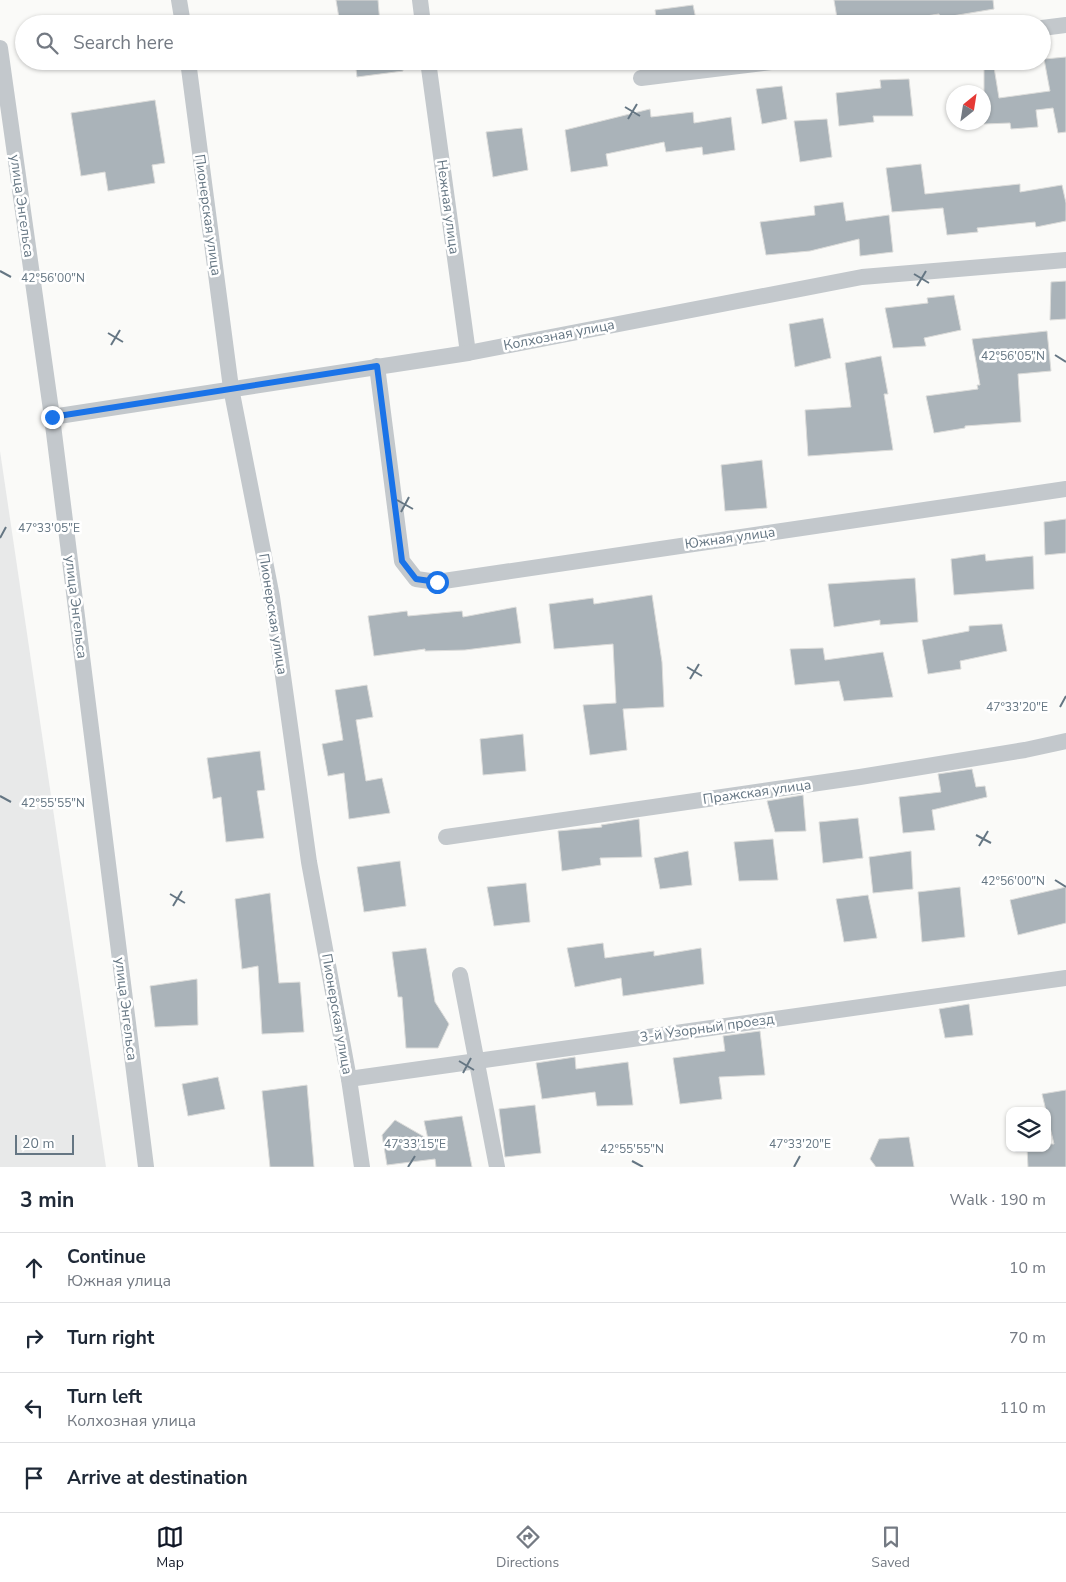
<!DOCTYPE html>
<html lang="en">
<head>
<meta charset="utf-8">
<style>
	:root { --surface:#fff; --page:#f6f6f7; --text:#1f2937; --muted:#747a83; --line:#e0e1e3; --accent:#111827 }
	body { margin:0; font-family:"Nunito Sans",sans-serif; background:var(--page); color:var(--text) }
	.controls { position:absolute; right:15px; bottom:15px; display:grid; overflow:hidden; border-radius:10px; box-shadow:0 1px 4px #0004 }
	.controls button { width:45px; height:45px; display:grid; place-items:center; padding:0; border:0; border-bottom:1px solid var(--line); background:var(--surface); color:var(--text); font:25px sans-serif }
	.compass { position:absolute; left:946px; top:85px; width:45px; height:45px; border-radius:50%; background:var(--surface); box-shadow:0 1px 4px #0004; rotate:30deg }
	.scale { position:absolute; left:15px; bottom:12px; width:59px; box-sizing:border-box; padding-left:5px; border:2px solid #657683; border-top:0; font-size:14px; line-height:18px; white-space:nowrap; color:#657683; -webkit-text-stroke:4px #fff; paint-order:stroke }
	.stop { position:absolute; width:15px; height:15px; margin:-11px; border:4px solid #1a73e8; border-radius:50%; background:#fff }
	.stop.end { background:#1a73e8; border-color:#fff; box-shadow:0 1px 5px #0008 }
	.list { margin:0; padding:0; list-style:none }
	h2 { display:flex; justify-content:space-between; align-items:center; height:65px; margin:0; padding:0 20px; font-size:21px }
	h2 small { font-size:16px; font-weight:400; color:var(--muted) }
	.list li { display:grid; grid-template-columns:32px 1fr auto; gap:15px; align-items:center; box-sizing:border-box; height:70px; padding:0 20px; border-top:1px solid var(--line) }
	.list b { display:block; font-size:19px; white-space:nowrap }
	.list p { margin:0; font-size:16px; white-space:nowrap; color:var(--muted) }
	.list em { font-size:16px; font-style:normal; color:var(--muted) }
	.icon { flex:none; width:28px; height:28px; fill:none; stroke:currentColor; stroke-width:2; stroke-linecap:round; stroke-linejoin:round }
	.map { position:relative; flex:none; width:1066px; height:1167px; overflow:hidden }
	.search { position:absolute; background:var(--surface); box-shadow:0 1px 4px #0004; left:15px; right:15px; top:15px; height:55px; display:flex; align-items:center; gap:12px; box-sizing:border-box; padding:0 18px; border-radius:28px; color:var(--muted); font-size:19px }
	.sheet { height:345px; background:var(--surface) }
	nav { display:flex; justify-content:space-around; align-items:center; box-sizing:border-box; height:70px; border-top:1px solid var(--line); background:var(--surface); font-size:14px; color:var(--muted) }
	nav a { display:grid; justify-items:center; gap:2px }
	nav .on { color:var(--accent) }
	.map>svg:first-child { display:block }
	.built { fill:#e8e9e9 }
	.building { fill:#aab3b9; stroke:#dcdcda }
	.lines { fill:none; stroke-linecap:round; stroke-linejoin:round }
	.street { stroke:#c3c8cc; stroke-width:16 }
	.route { stroke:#1a73e8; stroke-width:6 }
	.ticks { fill:none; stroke:#657683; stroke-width:2 }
	.labels { text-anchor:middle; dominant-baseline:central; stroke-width:5; stroke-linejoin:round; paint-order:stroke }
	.street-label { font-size:14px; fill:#657683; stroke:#fff }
	.ticks-label { font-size:12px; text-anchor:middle; fill:#657683; stroke:#fff; stroke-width:5; stroke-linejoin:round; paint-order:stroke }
</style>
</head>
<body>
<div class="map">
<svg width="1066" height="1167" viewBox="0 0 1066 1167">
	<rect width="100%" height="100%" fill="#fafaf8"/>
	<!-- built -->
	<polygon class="built" points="0,451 106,1167 0,1167"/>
	<!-- building -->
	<g class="building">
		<polygon points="336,0 378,0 380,24 340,24"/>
		<polygon points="834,0 993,0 994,9 940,18 939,14 873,24 838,24"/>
		<polygon points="693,5 697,24 657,24 655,10"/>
		<polygon points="1066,57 1066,132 1058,133 1053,108 1036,110 1038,127 1011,129 1010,123 984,124 984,61 993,61 999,98 1050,91 1044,59"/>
		<polygon points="355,61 403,61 403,71 357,77"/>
		<polygon points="909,79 913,116 873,116 874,122 839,126 836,93 881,88 880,80"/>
		<polygon points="782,86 787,119 762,124 756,89"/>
		<polygon points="155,100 165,163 152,165 155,183 108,191 105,172 81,176 71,113"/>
		<polygon points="650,109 651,117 693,112 694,123 731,117 735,150 703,155 702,147 666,152 664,142 606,154 608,166 571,172 565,130"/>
		<polygon points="827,119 832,157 800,162 794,121"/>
		<polygon points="522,128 528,170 493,177 486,132"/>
		<polygon points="921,164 925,194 1020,184 1020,192 1062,185 1066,203 1066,221 1036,227 1035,222 977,228 978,232 947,235 943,208 892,212 886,168"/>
		<polygon points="843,202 846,221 889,215 893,252 860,256 859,239 810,251 766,255 760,222 815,215 814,206"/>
		<polygon points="1066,281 1066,319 1050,320 1051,282"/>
		<polygon points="954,295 961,330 924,338 926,346 893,348 885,308 928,303 927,298"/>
		<polygon points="823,318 831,358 795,367 789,324"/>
		<polygon points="1047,331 1051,371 1018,374 1021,422 965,426 965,428 934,433 926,396 978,389 977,385 980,385 972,339"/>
		<polygon points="881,356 888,394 884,394 893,450 808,456 805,410 851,407 845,363"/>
		<polygon points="762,460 767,508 725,511 721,465"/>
		<polygon points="1066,519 1066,553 1045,555 1044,522"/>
		<polygon points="985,554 986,561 1033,556 1034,589 954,595 951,559"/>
		<polygon points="915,578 918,622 880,625 880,620 834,627 828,584"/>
		<polygon points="652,595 662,662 664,707 623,709 627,750 590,755 583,705 616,703 613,644 554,649 549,604 593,598 594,604"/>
		<polygon points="516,607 521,643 465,650 425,651 425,649 374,656 368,616 407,611 408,616 462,611 463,617"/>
		<polygon points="1002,624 1007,651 960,661 961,669 928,674 922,640 969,631 969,626"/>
		<polygon points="823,648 825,660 883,652 893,697 844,701 839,681 795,685 790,649"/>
		<polygon points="367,685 373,717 356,720 366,781 382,778 390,813 349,819 344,773 328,776 322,744 343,740 335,690"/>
		<polygon points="523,734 526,771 483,775 480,739"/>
		<polygon points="260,751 265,790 257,791 264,838 226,842 221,797 213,799 207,758"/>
		<polygon points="972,769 976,787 985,786 987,797 932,810 935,830 903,833 899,797 941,792 938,774"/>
		<polygon points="803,795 806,831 775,832 767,801"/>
		<polygon points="858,818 863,858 823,863 819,822"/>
		<polygon points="639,819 642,857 600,858 601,865 562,871 558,831 602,827 601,825"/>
		<polygon points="773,839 778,880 739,881 734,842"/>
		<polygon points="688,851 692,885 660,889 654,858"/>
		<polygon points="911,851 913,889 873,893 869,857"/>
		<polygon points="400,861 406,906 364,912 357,867"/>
		<polygon points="526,883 530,922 494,926 487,887"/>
		<polygon points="960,887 965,937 922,942 918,892"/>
		<polygon points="1066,887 1066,923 1018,935 1010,900"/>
		<polygon points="270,893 279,983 300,982 304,1032 262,1034 258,966 242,969 235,899"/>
		<polygon points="868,895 877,938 844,942 836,899"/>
		<polygon points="603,943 605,958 654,951 654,956 701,948 704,984 623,996 621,978 575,987 567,948"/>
		<polygon points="426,948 435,1002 449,1024 438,1048 406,1048 402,997 398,997 392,952"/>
		<polygon points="197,979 198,1025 155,1027 150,986"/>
		<polygon points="969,1004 973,1035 945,1038 939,1009"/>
		<polygon points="760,1031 765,1075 719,1077 722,1099 680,1104 673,1058 725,1051 723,1036"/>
		<polygon points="575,1057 576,1069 628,1062 633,1105 597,1106 595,1092 542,1099 536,1063"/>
		<polygon points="218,1077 225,1109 188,1116 182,1084"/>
		<polygon points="307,1085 314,1167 270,1167 262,1091"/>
		<polygon points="1066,1090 1066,1167 1028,1167 1027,1148 1047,1148 1047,1144 1054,1144 1042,1094"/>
		<polygon points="535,1105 541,1153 505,1157 499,1109"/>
		<polygon points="462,1116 472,1167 436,1167 435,1159 387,1165 382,1135 395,1120 428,1139 424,1121"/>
		<polygon points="909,1137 914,1167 876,1167 870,1159 879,1139"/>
	</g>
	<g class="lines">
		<!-- street -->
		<g class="street">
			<polyline points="179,0 183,24"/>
			<polyline points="420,0 423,24"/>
			<polyline points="1042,28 1066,25"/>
			<polyline points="0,48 52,417 146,1167"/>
			<polyline points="188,61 231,388 272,597 309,862 349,1079 362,1167"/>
			<polyline points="428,61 468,353"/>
			<polyline points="641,78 779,61"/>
			<polyline points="377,366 402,561 416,579 437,582 1066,489"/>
			<polyline points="52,417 468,353 862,277 1066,260"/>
			<polyline points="446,837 860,777 1025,750 1066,741"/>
			<polyline points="460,975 497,1167"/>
			<polyline points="349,1079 1066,978"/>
		</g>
	</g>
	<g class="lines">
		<!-- route -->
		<polyline class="route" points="52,417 377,366 402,561 416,579 437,582"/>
	</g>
	<!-- ticks -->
	<path class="ticks" d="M625 107 640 116M628 119 637 104M0 271 11 277M914 274 929 283M917 286 926 271M108 333 123 342M111 345 120 330M1055 355 1066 362M397 500 413 509M401 512 409 497M0 538 6 527M687 667 702 676M690 679 699 664M1060 707 1066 696M0 796 11 802M976 835 991 843M979 846 988 831M1055 880 1066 887M170 894 185 903M173 906 182 891M459 1061 474 1070M463 1073 471 1058M632 1161 643 1167M408 1167 415 1156M794 1167 800 1156"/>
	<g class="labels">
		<!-- street labels -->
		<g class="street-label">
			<text transform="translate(22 206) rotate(82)">улица Энгельса</text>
			<text transform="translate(448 207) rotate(82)">Нежная улица</text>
			<text transform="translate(208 215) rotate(82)">Пионерская улица</text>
			<text transform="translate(559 335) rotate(-11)">Колхозная улица</text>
			<text transform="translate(730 538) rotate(-8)">Южная улица</text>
			<text transform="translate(76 607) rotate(83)">улица Энгельса</text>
			<text transform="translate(273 614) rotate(81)">Пионерская улица</text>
			<text transform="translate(757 792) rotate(-8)">Пражская улица</text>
			<text transform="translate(126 1009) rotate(83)">улица Энгельса</text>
			<text transform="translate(337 1014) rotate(80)">Пионерская улица</text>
			<text transform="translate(707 1028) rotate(-8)">3-й Узорный проезд</text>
		</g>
	</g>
	<g class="ticks-label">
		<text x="53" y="282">42°56'00"N</text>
		<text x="1013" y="360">42°56'05"N</text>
		<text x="49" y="532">47°33'05"E</text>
		<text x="1017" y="711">47°33'20"E</text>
		<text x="53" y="807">42°55'55"N</text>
		<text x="1013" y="885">42°56'00"N</text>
		<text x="415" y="1148">47°33'15"E</text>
		<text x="800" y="1148">47°33'20"E</text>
		<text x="632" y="1153">42°55'55"N</text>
	</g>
</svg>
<div class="controls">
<button><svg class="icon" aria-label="layers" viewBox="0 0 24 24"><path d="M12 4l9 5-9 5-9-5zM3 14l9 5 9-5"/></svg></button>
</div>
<svg class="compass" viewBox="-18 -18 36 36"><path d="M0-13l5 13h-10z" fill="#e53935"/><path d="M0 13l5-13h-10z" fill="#747a83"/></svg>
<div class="scale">20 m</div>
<div class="stop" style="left:437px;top:582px"></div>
<div class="stop end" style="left:52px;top:417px"></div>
<div class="search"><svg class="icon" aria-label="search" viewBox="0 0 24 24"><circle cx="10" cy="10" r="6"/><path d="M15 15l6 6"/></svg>Search here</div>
</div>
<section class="sheet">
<h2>3 min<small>Walk · 190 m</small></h2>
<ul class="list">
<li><svg class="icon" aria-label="ahead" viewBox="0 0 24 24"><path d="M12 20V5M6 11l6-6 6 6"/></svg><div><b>Continue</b><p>Южная улица</p></div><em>10 m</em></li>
<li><svg class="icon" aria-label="right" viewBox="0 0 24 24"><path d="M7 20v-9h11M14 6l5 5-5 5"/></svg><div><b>Turn right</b></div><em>70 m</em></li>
<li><svg class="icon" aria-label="left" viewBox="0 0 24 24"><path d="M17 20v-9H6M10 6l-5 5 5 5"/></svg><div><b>Turn left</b><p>Колхозная улица</p></div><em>110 m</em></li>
<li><svg class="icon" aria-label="arrive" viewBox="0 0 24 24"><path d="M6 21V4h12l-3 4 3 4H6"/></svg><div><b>Arrive at destination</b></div></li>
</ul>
</section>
<nav>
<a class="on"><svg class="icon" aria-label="map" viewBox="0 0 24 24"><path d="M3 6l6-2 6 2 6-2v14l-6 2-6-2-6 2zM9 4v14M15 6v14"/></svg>Map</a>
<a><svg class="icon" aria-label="directions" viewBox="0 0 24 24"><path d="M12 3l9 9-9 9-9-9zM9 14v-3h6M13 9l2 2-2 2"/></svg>Directions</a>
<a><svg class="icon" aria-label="saved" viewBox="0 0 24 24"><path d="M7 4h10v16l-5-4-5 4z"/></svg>Saved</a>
</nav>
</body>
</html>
